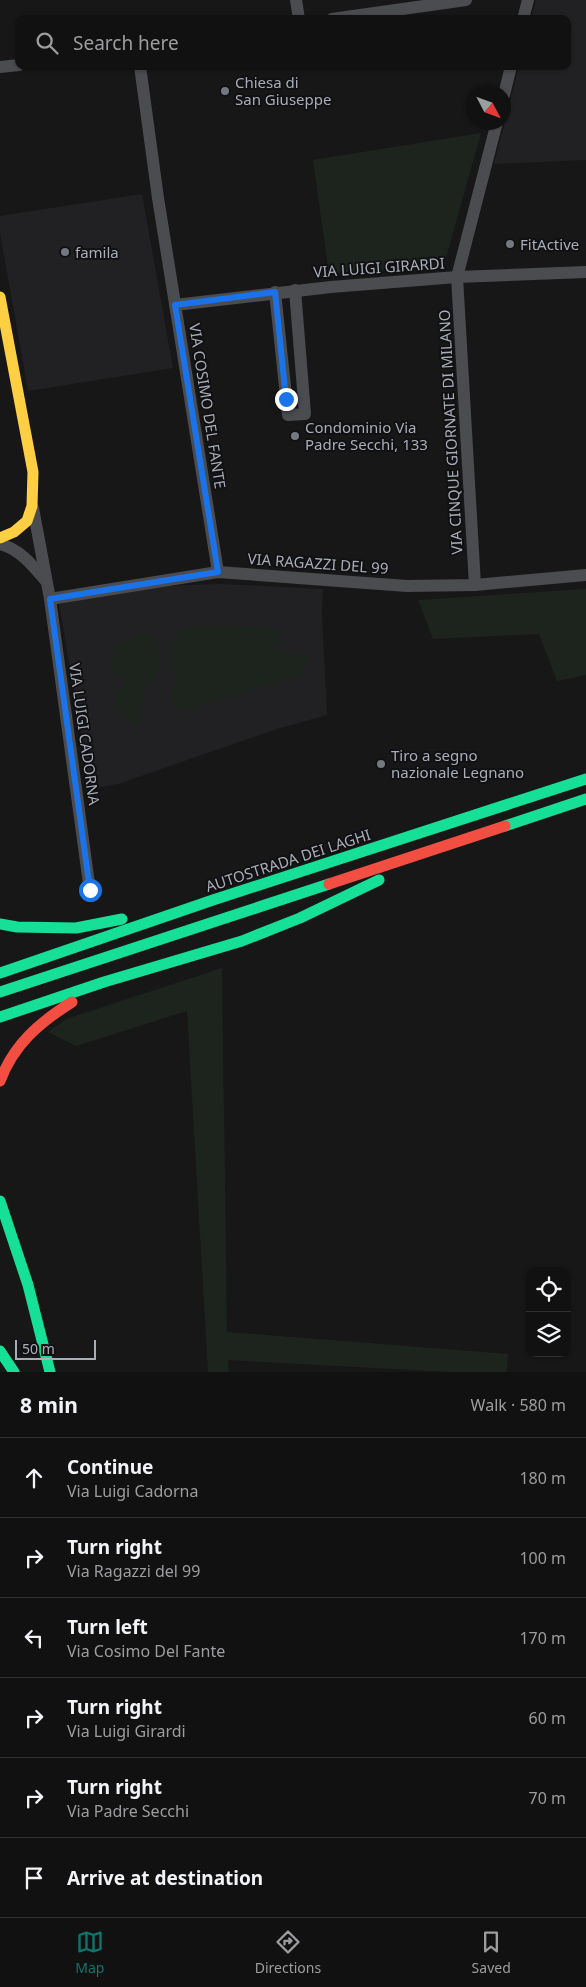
<!DOCTYPE html>
<html lang="en">
<head>
<meta charset="utf-8">
<style>
	:root { --surface:#111; --page:#1e1f1f; --text:#f1f3f6; --muted:#9c9d9f; --line:#303131; --accent:#0f766e }
	body { margin:0; font-family:"Noto Sans",sans-serif; background:var(--page); color:var(--text) }
	.controls { position:absolute; right:15px; bottom:15px; display:grid; overflow:hidden; border-radius:10px; box-shadow:0 1px 4px #0004 }
	.controls button { width:45px; height:45px; display:grid; place-items:center; padding:0; border:0; border-bottom:1px solid var(--line); background:var(--surface); color:var(--text); font:25px sans-serif }
	.compass { position:absolute; left:466px; top:85px; width:45px; height:45px; border-radius:50%; background:var(--surface); box-shadow:0 1px 4px #0004; rotate:131deg }
	.scale { position:absolute; left:15px; bottom:12px; width:81px; box-sizing:border-box; padding-left:5px; border:2px solid #a8adb8; border-top:0; font-size:14px; line-height:18px; white-space:nowrap; color:#a8adb8; -webkit-text-stroke:4px #111113; paint-order:stroke }
	.stop { position:absolute; width:15px; height:15px; margin:-11px; border:4px solid #1a73e8; border-radius:50%; background:#fff }
	.stop.end { background:#1a73e8; border-color:#fff; box-shadow:0 1px 5px #0008 }
	.list { margin:0; padding:0; list-style:none }
	h2 { display:flex; justify-content:space-between; align-items:center; height:65px; margin:0; padding:0 20px; font-size:21px }
	h2 small { font-size:16px; font-weight:400; color:var(--muted) }
	.list li { display:grid; grid-template-columns:32px 1fr auto; gap:15px; align-items:center; box-sizing:border-box; height:80px; padding:0 20px; border-top:1px solid var(--line) }
	.list b { display:block; font-size:19px; white-space:nowrap }
	.list p { margin:0; font-size:16px; white-space:nowrap; color:var(--muted) }
	.list em { font-size:16px; font-style:normal; color:var(--muted) }
	.icon { flex:none; width:28px; height:28px; fill:none; stroke:currentColor; stroke-width:2; stroke-linecap:round; stroke-linejoin:round }
	.map { position:relative; flex:none; width:586px; height:1372px; overflow:hidden }
	.search { position:absolute; background:var(--surface); box-shadow:0 1px 4px #0004; left:15px; right:15px; top:15px; height:55px; display:flex; align-items:center; gap:12px; box-sizing:border-box; padding:0 18px; border-radius:10px; color:var(--muted); font-size:19px }
	.sheet { height:545px; background:var(--surface) }
	nav { display:flex; justify-content:space-around; align-items:center; box-sizing:border-box; height:70px; border-top:1px solid var(--line); background:var(--surface); font-size:14px; color:var(--muted) }
	nav a { display:grid; justify-items:center; gap:2px }
	nav .on { color:var(--accent) }
	.map>svg:first-child { display:block }
	.built { fill:#212123 }
	.green { fill:#1d241e }
	.lines { fill:none; stroke-linecap:round; stroke-linejoin:round }
	.street { stroke:#4b4c50; stroke-width:12 }
	.fast { stroke:#16e098; stroke-width:11 }
	.slow { stroke:#ffcf43; stroke-width:11 }
	.jam { stroke:#f24e42; stroke-width:11 }
	.route { stroke:#1a73e8; stroke-width:6 }
	.poi-dot { fill:#757880; stroke:#111113; stroke-width:2 }
	.labels { text-anchor:middle; dominant-baseline:central; stroke-width:4; stroke-linejoin:round; paint-order:stroke }
	.poi-label { font-size:15px; fill:#a8adb8; stroke:#111113; text-anchor:start }
	.street-label { font-size:15px; fill:#a8adb8; stroke:#111113 }
</style>
</head>
<body>
<div class="map">
<svg width="586" height="1372" viewBox="0 0 586 1372">
	<rect width="100%" height="100%" fill="#171717"/>
	<!-- built -->
	<g class="built">
		<polygon points="536,0 586,0 586,160 494,164 519,66 567,66 567,19 531,19"/>
		<polygon points="142,194 173,368 28,391 0,233 0,216"/>
		<polygon points="221,584 323,589 322,613 327,715 277,729 118,784 90,789 59,603 158,586"/>
	</g>
	<!-- green -->
	<g class="green">
		<polygon points="481,133 444,265 329,274 313,160"/>
		<polygon points="586,589 586,675 557,681 539,634 433,639 418,600"/>
		<path d="M203 625 251 626 279 630 278 655 303 652 307 657 306 668 299 676 181 712C160 699 177 690 175 678 175 674 171 672 170 669 165 654 173 636 185 627Z"/>
		<path d="M142 632 149 634 157 639 160 667 155 676V683H148L143 688 141 722 136 726C125 720 112 710 115 696 121 691 125 687 124 679L113 670C106 648 124 638 142 632Z"/>
		<polygon points="222,968 227,1332 508,1354 507,1372 449,1372 228,1360 229,1372 208,1372 187,1011 76,1046 48,1032 66,1019"/>
	</g>
	<g class="lines">
		<!-- street -->
		<g class="street">
			<polyline points="296,0 299,19"/>
			<polyline points="332,19 466,0"/>
			<polyline points="523,19 528,0"/>
			<polyline points="140,66 158,198 218,572"/>
			<polyline points="0,67 19,65"/>
			<polyline points="504,95 511,66"/>
			<polyline points="275,292 288,415 305,414 295,290"/>
			<polyline points="175,305 331,287 457,277 586,272"/>
			<polyline points="33,508 50,599 90,891"/>
			<path d="M0 544C20 549 33 566 46 581"/>
			<polyline points="475,585 457,277 497,122"/>
			<polyline points="50,599 218,572 407,586 475,585 586,575"/>
		</g>
		<!-- fast -->
		<g class="fast">
			<polyline points="505,826 586,799"/>
			<polyline points="0,924 17,927 76,928 122,919"/>
			<polyline points="0,973 213,900 586,779"/>
			<polyline points="0,992 329,884"/>
			<polyline points="0,1017 104,982 242,941 300,918 379,880"/>
			<polyline points="0,1201 28,1285 50,1372"/>
			<polyline points="0,1351 14,1372"/>
		</g>
		<!-- slow -->
		<polyline class="slow" points="0,297 33,472 32,506 27,521 14,532 0,538"/>
		<!-- jam -->
		<g class="jam">
			<polyline points="329,884 505,826"/>
			<path d="M0 1081C14 1044 39 1023 72 1002"/>
		</g>
	</g>
	<g class="lines">
		<!-- route -->
		<polyline class="route" points="90,890 50,599 218,572 175,305 275,292 286,399"/>
	</g>
	<!-- markers -->
	<g class="poi-dot">
		<circle cx="225" cy="91" r="5"/>
		<circle cx="510" cy="244" r="5"/>
		<circle cx="65" cy="252" r="5"/>
		<circle cx="295" cy="436" r="5"/>
		<circle cx="381" cy="764" r="5"/>
	</g>
	<g class="labels">
		<!-- poi labels -->
		<g class="poi-label">
			<text x="235" y="82">Chiesa di<tspan x="235" dy="17">San Giuseppe</tspan></text>
			<text x="520" y="244">FitActive</text>
			<text x="75" y="252">famila</text>
			<text x="305" y="427">Condominio Via<tspan x="305" dy="17">Padre Secchi, 133</tspan></text>
			<text x="391" y="755">Tiro a segno<tspan x="391" dy="17">nazionale Legnano</tspan></text>
		</g>
		<!-- street labels -->
		<g class="street-label">
			<text transform="translate(379 267) rotate(-4)">VIA LUIGI GIRARDI</text>
			<text transform="translate(208 406) rotate(81)">VIA COSIMO DEL FANTE</text>
			<text transform="translate(450 432) rotate(-93)">VIA CINQUE GIORNATE DI MILANO</text>
			<text transform="translate(318 563) rotate(4)">VIA RAGAZZI DEL 99</text>
			<text transform="translate(85 734) rotate(82)">VIA LUIGI CADORNA</text>
			<text transform="translate(288 860) rotate(-18)">AUTOSTRADA DEI LAGHI</text>
		</g>
	</g>
</svg>
<div class="controls">
<button><svg class="icon" aria-label="locate" viewBox="0 0 24 24"><circle cx="12" cy="12" r="6"/><path d="M12 2v4M12 18v4M2 12h4M18 12h4"/></svg></button>
<button><svg class="icon" aria-label="layers" viewBox="0 0 24 24"><path d="M12 4l9 5-9 5-9-5zM3 14l9 5 9-5"/></svg></button>
</div>
<svg class="compass" viewBox="-18 -18 36 36"><path d="M0-13l5 13h-10z" fill="#e53935"/><path d="M0 13l5-13h-10z" fill="#9c9d9f"/></svg>
<div class="scale">50 m</div>
<div class="stop" style="left:90px;top:890px"></div>
<div class="stop end" style="left:286px;top:399px"></div>
<div class="search"><svg class="icon" aria-label="search" viewBox="0 0 24 24"><circle cx="10" cy="10" r="6"/><path d="M15 15l6 6"/></svg>Search here</div>
</div>
<section class="sheet">
<h2>8 min<small>Walk · 580 m</small></h2>
<ul class="list">
<li><svg class="icon" aria-label="ahead" viewBox="0 0 24 24"><path d="M12 20V5M6 11l6-6 6 6"/></svg><div><b>Continue</b><p>Via Luigi Cadorna</p></div><em>180 m</em></li>
<li><svg class="icon" aria-label="right" viewBox="0 0 24 24"><path d="M7 20v-9h11M14 6l5 5-5 5"/></svg><div><b>Turn right</b><p>Via Ragazzi del 99</p></div><em>100 m</em></li>
<li><svg class="icon" aria-label="left" viewBox="0 0 24 24"><path d="M17 20v-9H6M10 6l-5 5 5 5"/></svg><div><b>Turn left</b><p>Via Cosimo Del Fante</p></div><em>170 m</em></li>
<li><svg class="icon" aria-label="right" viewBox="0 0 24 24"><path d="M7 20v-9h11M14 6l5 5-5 5"/></svg><div><b>Turn right</b><p>Via Luigi Girardi</p></div><em>60 m</em></li>
<li><svg class="icon" aria-label="right" viewBox="0 0 24 24"><path d="M7 20v-9h11M14 6l5 5-5 5"/></svg><div><b>Turn right</b><p>Via Padre Secchi</p></div><em>70 m</em></li>
<li><svg class="icon" aria-label="arrive" viewBox="0 0 24 24"><path d="M6 21V4h12l-3 4 3 4H6"/></svg><div><b>Arrive at destination</b></div></li>
</ul>
</section>
<nav>
<a class="on"><svg class="icon" aria-label="map" viewBox="0 0 24 24"><path d="M3 6l6-2 6 2 6-2v14l-6 2-6-2-6 2zM9 4v14M15 6v14"/></svg>Map</a>
<a><svg class="icon" aria-label="directions" viewBox="0 0 24 24"><path d="M12 3l9 9-9 9-9-9zM9 14v-3h6M13 9l2 2-2 2"/></svg>Directions</a>
<a><svg class="icon" aria-label="saved" viewBox="0 0 24 24"><path d="M7 4h10v16l-5-4-5 4z"/></svg>Saved</a>
</nav>
</body>
</html>
